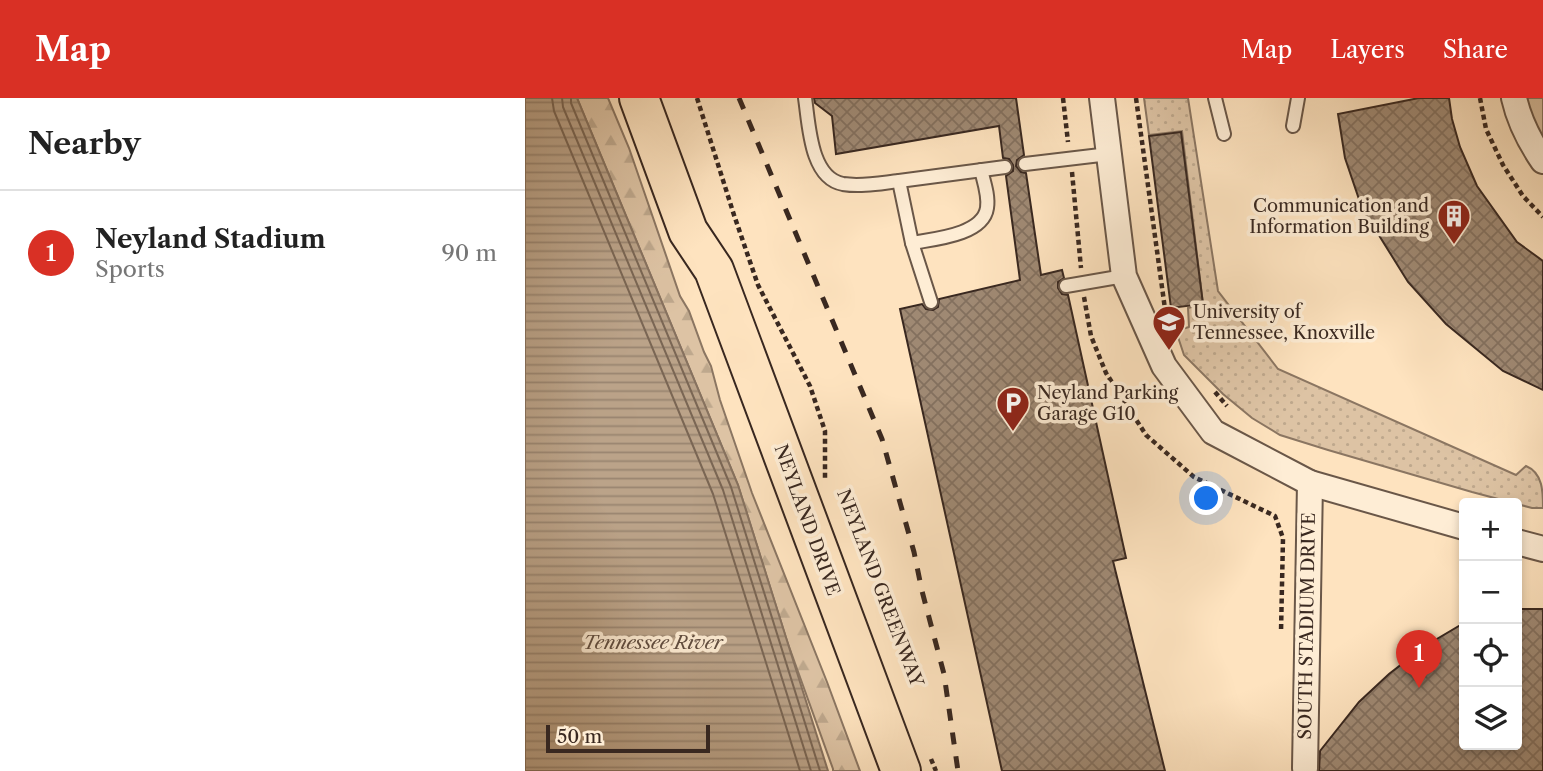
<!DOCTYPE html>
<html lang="en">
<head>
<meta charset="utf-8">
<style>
	:root { --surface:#fff; --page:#f2f2f2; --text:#222; --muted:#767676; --line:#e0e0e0; --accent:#d93025 }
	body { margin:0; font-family:"Libre Caslon Text",serif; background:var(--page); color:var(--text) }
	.controls { position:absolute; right:21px; bottom:21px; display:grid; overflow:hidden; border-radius:7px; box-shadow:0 4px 10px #0003 }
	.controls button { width:63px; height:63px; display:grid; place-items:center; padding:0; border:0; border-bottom:2px solid var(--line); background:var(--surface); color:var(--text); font:35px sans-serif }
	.scale { position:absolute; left:21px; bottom:18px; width:164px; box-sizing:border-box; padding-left:7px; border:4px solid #392820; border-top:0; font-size:19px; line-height:24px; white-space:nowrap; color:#392820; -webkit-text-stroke:5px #feedd5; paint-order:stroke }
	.you { position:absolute; left:682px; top:401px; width:24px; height:24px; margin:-18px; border:5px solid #fff; border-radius:50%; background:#1a73e8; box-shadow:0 0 0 10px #1a73e833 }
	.badge { display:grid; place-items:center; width:46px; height:46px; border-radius:50%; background:var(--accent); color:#fff; font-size:23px; font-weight:700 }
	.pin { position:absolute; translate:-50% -58px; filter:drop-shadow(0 2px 4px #0008) }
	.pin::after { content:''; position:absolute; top:37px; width:24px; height:21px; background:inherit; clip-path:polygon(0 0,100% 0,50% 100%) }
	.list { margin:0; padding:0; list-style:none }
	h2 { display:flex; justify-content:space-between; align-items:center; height:91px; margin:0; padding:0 28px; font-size:30px }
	h2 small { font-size:23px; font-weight:400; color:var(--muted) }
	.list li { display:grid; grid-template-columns:46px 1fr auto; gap:21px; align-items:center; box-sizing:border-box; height:126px; padding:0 28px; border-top:2px solid var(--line) }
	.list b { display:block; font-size:26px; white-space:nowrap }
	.list p { margin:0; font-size:23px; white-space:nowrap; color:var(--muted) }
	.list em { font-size:23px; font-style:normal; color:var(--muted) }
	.icon { flex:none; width:38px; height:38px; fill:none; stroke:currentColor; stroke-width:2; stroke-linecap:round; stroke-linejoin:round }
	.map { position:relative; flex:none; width:1018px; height:673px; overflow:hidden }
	header { display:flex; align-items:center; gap:42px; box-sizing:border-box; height:98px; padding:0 35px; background:var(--accent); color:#fff }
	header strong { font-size:33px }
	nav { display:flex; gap:38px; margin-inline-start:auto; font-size:24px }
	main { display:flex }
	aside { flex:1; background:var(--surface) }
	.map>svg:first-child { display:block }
	.grass { fill:url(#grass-dots); stroke:#8b7662; stroke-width:2 }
	.forest { fill:url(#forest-firs); stroke:#8b7662; stroke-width:2 }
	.park { fill:#ddc3a4; stroke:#8b7662; stroke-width:2 }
	.water { fill:url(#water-rules); stroke:#87725f; stroke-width:2 }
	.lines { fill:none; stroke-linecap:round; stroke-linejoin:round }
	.shore { stroke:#7a6654; stroke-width:2 }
	.building { fill:url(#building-cross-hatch); stroke:#392820; stroke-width:2 }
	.lane-casing { stroke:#6a5748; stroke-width:16 }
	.street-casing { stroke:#6a5748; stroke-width:28 }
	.primary-casing { stroke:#392820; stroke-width:42 }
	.path { stroke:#392820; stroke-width:4.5; stroke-dasharray:5 3.5; stroke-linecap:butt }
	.lane { stroke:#feedd5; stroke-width:12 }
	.street { stroke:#feedd5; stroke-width:24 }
	.primary { stroke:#fee3bf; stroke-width:38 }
	.rail { stroke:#392820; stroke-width:5; stroke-dasharray:12 12; stroke-linecap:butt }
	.labels { text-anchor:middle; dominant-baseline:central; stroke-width:7; stroke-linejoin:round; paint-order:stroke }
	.poi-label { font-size:18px; fill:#392820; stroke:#feedd5; text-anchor:start }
	.street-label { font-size:18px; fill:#392820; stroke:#feedd5 }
	.water-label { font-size:19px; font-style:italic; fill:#604d40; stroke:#feedd5 }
</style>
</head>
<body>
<header>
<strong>Map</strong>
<nav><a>Map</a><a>Layers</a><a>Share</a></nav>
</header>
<main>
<aside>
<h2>Nearby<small></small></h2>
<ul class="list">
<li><span class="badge">1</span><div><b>Neyland Stadium</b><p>Sports</p></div><em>90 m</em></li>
</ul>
</aside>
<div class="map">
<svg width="1018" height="673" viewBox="0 0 1018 673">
	<defs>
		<pattern id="grass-dots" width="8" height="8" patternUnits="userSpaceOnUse" patternTransform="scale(1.75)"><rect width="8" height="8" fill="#ddc3a4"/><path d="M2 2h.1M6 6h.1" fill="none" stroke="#bea88d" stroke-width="1.8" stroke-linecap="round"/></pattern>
		<pattern id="forest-firs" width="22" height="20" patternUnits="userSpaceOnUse" patternTransform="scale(1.75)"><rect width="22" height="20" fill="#ddc3a4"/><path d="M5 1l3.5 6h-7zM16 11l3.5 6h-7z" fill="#bea88d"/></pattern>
		<pattern id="water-rules" width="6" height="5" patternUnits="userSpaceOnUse" patternTransform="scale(1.75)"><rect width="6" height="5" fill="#bba389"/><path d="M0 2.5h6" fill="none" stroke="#998570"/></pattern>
		<pattern id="building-cross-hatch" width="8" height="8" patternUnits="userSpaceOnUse" patternTransform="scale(1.75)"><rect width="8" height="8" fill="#9f8973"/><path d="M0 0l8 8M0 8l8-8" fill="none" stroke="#83705e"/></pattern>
	</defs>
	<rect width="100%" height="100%" fill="#fee3bf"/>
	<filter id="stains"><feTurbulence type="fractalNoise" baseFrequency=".00286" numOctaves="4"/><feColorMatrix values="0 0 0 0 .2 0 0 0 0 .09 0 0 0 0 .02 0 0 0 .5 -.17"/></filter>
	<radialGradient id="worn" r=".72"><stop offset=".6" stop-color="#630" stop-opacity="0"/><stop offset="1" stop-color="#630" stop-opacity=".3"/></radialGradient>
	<!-- grass -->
	<path class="grass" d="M619 0H663L693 193 753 271 991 377 1001 368C1018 375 1018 394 1018 410H1007L947 394 803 352 755 337 727 320 698 296 659 257 651 233 664 229 663 210 678 206 657 33 624 37Z"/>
	<!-- forest -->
	<polygon class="forest" points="52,0 83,0 104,50 155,198 164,213 179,254 186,268 195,302 227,395 302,584 335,673 308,673 308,671 262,543 213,387"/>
	<!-- park -->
	<polygon class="park" points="995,0 1018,0 1018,58"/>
	<!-- water -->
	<polygon class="water" points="0,0 52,0 213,387 303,673 0,673"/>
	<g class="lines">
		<!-- shore -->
		<g class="shore">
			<polyline points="27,0 29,13 188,396 275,673"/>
			<polyline points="37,0 38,9 198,392 286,673"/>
			<polyline points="46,0 46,5 206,389 295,673"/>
		</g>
	</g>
	<!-- building -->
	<g class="building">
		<polygon points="289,0 491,0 499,57 492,62 491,68 496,74 501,75 516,177 537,172 539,180 533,184 533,190 537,196 543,197 601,460 588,463 640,673 477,673 375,211 397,206 401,211 408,212 413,209 414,201 495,182 481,78 488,73 488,67 484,61 478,60 474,28 311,56 307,18 290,5"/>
		<polygon points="894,0 924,0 927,21 935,49 952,88 992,144 1018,163 1018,292 978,273 921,226 883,184 837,110 820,60 813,16"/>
		<polygon points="656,34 678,206 646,210 624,38"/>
		<polygon points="992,511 1018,511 1018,673 794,673 795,653 834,604 864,576 900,548 939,525 939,647 992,647"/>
	</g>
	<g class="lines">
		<defs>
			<g id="lane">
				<path d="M280 0C284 26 285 80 318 86 337 89 356 85 374 83"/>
				<polyline points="690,0 699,36"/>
				<polyline points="768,28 773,0"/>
				<polyline points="500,66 584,56"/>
				<path d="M387 145C409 141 458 137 462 110 464 98 459 84 456 72"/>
				<polyline points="541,188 599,178"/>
				<polyline points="406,204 387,145 374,83 480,69"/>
			</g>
			<g id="street">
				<polyline points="577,0 599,178 639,268 688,334 785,385 939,429"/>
				<path d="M989 0C994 22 1005 44 1018 63"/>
				<polyline points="992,444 1018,451"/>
				<polyline points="780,670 785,385"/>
			</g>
			<polyline id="primary" points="114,0 163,133 189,172 376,673"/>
		</defs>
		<!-- lane casing -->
		<use href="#lane" class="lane-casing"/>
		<!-- street casing -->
		<use href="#street" class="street-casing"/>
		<!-- primary casing -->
		<use href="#primary" class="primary-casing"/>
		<!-- path -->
		<g class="path">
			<polyline points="172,0 209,117 233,187 285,288 300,333 300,381"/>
			<polyline points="538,0 543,44"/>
			<polyline points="611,0 640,211"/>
			<polyline points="955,0 961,31 978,67 998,98 1018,119"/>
			<polyline points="547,74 556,170"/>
			<polyline points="559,199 566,238 581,275 621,337 669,379 750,418 758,440 756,534"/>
			<polyline points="690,294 702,308"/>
			<polyline points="406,661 411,673"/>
		</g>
		<!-- lane -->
		<use href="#lane" class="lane"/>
		<!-- street -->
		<use href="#street" class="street"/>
		<!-- primary -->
		<use href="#primary" class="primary"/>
		<!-- rail -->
		<polyline class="rail" points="214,0 357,341 389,454 397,493 419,576 433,673"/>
	</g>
	<!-- icons -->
	<defs>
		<symbol id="building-pin" viewBox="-11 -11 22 30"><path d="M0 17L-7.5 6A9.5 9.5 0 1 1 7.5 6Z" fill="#8f2418" stroke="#feedd5"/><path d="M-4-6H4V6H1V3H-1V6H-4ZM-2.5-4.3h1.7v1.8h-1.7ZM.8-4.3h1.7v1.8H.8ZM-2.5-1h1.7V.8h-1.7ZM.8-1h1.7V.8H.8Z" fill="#fff"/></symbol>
		<symbol id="university-pin" viewBox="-11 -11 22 30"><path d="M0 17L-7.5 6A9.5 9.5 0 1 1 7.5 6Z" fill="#8f2418" stroke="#feedd5"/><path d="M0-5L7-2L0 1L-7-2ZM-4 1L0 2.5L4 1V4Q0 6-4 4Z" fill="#fff"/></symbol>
		<symbol id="parking-pin" viewBox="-11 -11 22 30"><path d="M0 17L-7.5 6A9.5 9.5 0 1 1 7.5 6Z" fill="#8f2418" stroke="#feedd5"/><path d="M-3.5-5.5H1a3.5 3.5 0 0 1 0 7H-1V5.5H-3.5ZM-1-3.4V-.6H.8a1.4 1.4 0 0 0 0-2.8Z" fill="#fff"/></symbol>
	</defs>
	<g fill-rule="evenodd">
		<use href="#building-pin" x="910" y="99" width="38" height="52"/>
		<use href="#university-pin" x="625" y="205" width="38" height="52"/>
		<use href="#parking-pin" x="469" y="286" width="38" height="52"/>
	</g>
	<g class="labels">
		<!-- poi labels -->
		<g class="poi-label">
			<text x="904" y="108" text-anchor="end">Communication and<tspan x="904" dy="21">Information Building</tspan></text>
			<text x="668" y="214">University of<tspan x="668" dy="21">Tennessee, Knoxville</tspan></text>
			<text x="512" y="295">Neyland Parking<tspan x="512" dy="21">Garage G10</tspan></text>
		</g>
		<!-- street labels -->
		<g class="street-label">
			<text transform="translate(282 422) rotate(70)">NEYLAND DRIVE</text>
			<text transform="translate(355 490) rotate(69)">NEYLAND GREENWAY</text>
			<text transform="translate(782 528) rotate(-89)">SOUTH STADIUM DRIVE</text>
		</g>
		<!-- water labels -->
		<g class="water-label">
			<text x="128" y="544">Tennessee River</text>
		</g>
	</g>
	<rect width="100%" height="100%" filter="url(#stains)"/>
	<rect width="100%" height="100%" fill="url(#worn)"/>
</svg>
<div class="controls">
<button>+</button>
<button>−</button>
<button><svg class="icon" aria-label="locate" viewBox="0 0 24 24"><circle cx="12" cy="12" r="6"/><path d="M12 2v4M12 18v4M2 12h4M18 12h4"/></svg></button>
<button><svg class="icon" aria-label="layers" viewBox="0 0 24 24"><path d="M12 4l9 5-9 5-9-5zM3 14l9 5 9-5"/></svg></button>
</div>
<div class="scale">50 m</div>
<div class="you"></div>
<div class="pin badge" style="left:894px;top:590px">1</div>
</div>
</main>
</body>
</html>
